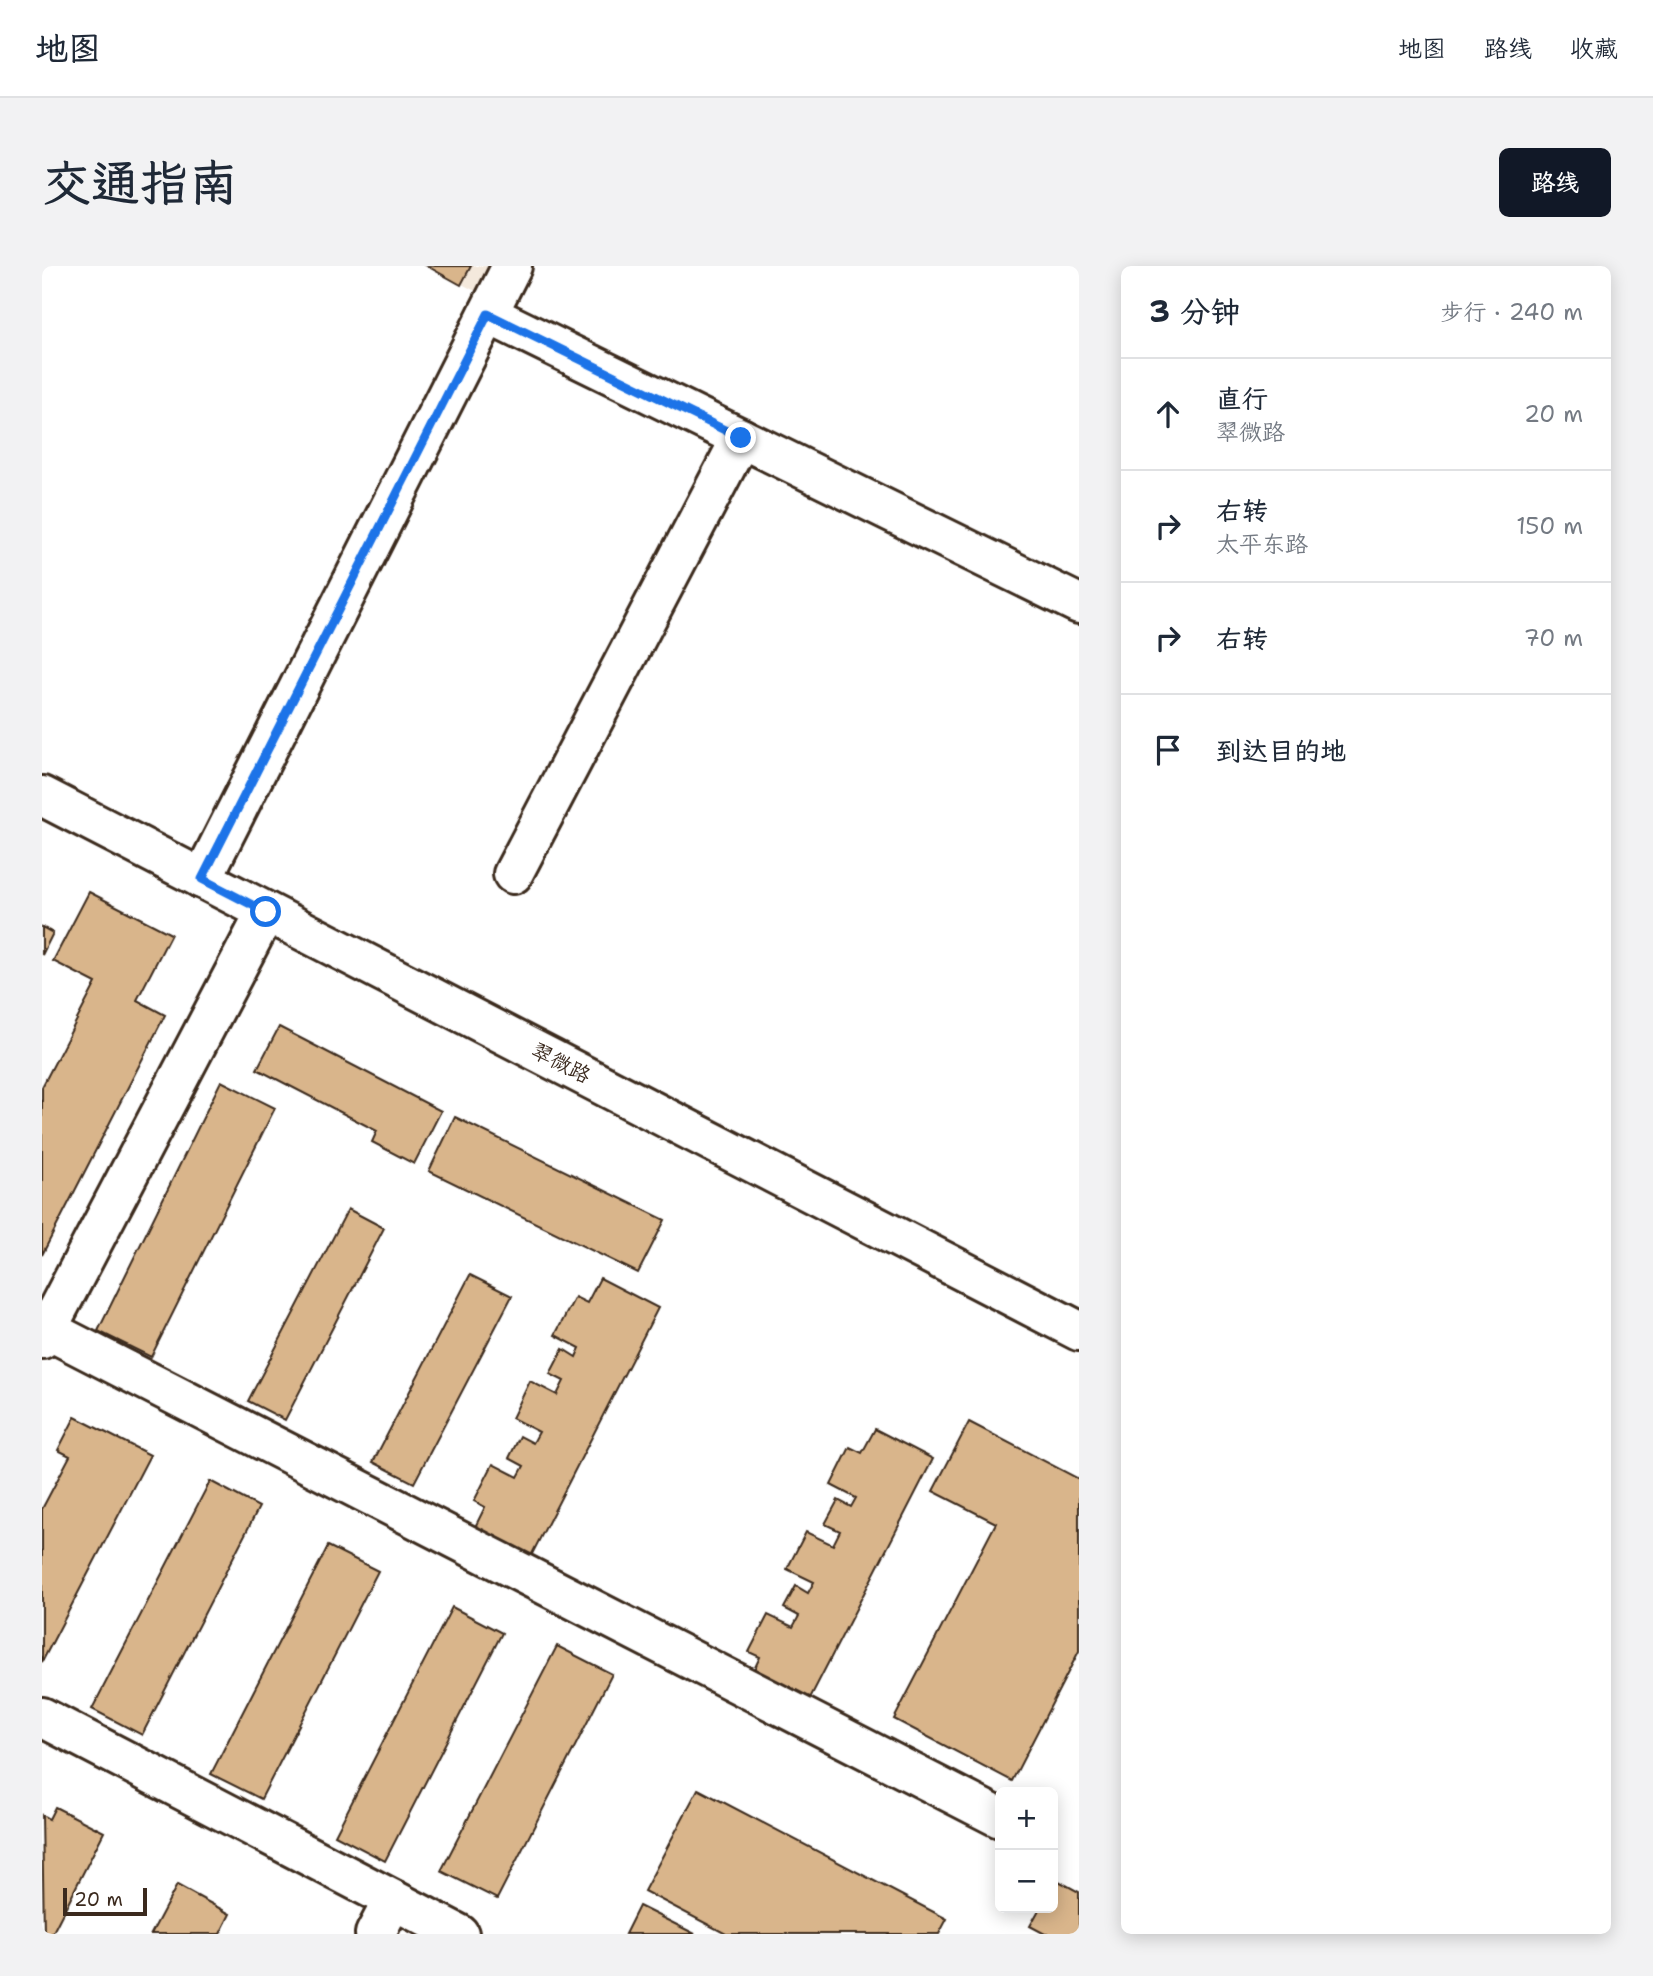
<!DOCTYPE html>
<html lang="zh">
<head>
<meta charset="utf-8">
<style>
	:root { --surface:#fff; --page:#f2f2f3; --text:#1f2937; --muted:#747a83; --line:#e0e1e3; --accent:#111827 }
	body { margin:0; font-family:"Shantell Sans","LXGW WenKai TC",sans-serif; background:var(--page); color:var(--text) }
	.controls { position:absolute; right:21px; bottom:21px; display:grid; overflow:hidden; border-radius:10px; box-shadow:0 4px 18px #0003 }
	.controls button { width:63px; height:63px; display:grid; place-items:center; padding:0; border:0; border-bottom:2px solid var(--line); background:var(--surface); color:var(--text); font:35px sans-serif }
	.scale { position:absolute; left:21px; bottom:18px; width:84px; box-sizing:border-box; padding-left:7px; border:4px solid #3b2a1e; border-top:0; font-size:19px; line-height:24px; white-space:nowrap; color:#3b2a1e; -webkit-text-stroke:5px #fff; paint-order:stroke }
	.stop { position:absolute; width:21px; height:21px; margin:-16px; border:5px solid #1a73e8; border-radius:50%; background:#fff }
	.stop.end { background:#1a73e8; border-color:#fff; box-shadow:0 2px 7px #0008 }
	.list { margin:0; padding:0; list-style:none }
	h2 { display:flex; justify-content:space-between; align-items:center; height:91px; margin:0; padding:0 28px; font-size:30px }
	h2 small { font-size:23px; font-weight:400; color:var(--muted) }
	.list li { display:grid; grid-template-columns:46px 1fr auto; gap:21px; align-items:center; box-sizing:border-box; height:112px; padding:0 28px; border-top:2px solid var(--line) }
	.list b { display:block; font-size:26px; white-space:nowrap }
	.list p { margin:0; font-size:23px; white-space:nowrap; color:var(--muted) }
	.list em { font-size:23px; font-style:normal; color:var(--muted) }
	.icon { flex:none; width:38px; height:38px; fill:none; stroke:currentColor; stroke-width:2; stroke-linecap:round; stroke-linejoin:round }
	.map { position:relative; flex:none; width:1037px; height:1668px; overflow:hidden; border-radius:10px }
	header { display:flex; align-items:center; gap:42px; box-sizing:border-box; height:98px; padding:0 35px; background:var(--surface); border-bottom:2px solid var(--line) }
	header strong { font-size:33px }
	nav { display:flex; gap:38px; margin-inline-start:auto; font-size:24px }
	.intro { display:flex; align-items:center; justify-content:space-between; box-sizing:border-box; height:168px; padding:0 42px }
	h1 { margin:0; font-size:49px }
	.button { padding:18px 32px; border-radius:10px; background:var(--accent); color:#fff; font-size:24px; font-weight:700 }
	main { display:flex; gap:42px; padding:0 42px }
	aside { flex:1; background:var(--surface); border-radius:10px; box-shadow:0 4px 18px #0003 }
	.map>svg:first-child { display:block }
	.built { fill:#f4e9dc }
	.building { fill:#d9b58b; stroke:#3b2a1e; stroke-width:2 }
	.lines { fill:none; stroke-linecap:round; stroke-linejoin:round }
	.minor-casing { stroke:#3b2a1e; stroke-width:44 }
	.minor { stroke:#fff; stroke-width:38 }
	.route { stroke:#1a73e8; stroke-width:9 }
	.labels { text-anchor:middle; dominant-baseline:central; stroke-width:5; stroke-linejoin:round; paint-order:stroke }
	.street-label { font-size:21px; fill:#3b2a1e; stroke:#fff }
</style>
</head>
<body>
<header>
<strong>地图</strong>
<nav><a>地图</a><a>路线</a><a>收藏</a></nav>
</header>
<div class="intro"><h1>交通指南</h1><a class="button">路线</a></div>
<main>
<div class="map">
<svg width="1037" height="1668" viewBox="0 0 1037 1668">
	<rect width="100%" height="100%" fill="#fff"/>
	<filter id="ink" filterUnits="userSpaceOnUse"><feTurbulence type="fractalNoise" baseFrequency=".0143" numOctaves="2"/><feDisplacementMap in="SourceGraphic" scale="14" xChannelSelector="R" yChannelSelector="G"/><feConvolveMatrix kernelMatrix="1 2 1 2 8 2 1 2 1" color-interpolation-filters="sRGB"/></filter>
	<g filter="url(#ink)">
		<!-- built -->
		<polygon class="built" points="385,0 460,0 445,31"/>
		<!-- building -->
		<g class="building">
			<polygon points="385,0 429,0 419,19"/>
			<polygon points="47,626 129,668 95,734 123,749 0,989 0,821 54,717 11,695"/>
			<polygon points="0,661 11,667 0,689"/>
			<polygon points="237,761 399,845 372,898 330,876 335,865 215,803"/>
			<polygon points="179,815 233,842 109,1091 56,1065"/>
			<polygon points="413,851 623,954 596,1007 387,905"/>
			<polygon points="306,943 342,962 243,1154 206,1135"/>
			<polygon points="428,1009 470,1030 372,1217 331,1196"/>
			<polygon points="558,1012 616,1042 488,1292 432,1263 443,1241 432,1235 451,1198 476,1211 482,1200 467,1192 478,1170 491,1177 497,1166 470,1152 488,1115 515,1129 522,1115 508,1108 521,1083 534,1091 538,1082 513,1069 533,1031 545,1037"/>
			<polygon points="33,1151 108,1189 0,1396 0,1243 28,1190 16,1184"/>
			<polygon points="927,1156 1037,1213 1037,1385 970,1515 852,1453 954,1257 891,1225"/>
			<polygon points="833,1163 891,1193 763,1442 707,1414 718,1391 707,1386 726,1349 751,1361 757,1350 742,1342 754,1320 766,1327 772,1316 745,1303 764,1266 791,1279 798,1265 783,1258 796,1234 809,1241 814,1232 789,1219 808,1181 820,1187"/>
			<polygon points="168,1215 217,1241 100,1469 50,1443"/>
			<polygon points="286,1280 336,1305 219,1533 169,1508"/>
			<polygon points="410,1341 460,1367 343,1595 293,1569"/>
			<polygon points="515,1380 570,1408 455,1633 399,1605"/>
			<polygon points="656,1523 905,1653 897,1668 684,1668 602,1625"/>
			<polygon points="13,1541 62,1566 10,1668 2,1668 0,1549 7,1553"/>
			<polygon points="1013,1613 1037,1626 1037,1668 1003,1668 988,1660 998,1642 1011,1642"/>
			<polygon points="135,1619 188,1648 178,1668 109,1668"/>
			<polygon points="597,1640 653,1668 583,1668"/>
		</g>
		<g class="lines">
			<defs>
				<g id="minor">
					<polyline points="446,48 1037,338"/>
					<polyline points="0,530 1037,1065"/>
					<polyline points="471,608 699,172"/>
					<polyline points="160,613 470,0"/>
					<polyline points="0,1061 958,1552"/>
					<polyline points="0,1073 224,646"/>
					<polyline points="0,1451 417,1668"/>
					<polyline points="333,1668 351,1634"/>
				</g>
			</defs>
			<!-- minor casing -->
			<use href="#minor" class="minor-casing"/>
			<!-- minor -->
			<use href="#minor" class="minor"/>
		</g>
	</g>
	<g class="lines" filter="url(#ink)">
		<!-- route -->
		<polyline class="route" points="224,646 160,613 446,48 699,172"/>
	</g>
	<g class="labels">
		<!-- street labels -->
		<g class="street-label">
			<text transform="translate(519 797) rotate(27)">翠微路</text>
		</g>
	</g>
</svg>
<div class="controls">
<button>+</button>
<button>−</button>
</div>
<div class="scale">20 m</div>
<div class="stop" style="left:224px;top:646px"></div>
<div class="stop end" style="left:699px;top:172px"></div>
</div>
<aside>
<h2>3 分钟<small>步行 · 240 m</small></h2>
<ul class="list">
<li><svg class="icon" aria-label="ahead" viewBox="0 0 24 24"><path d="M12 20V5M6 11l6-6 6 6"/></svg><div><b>直行</b><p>翠微路</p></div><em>20 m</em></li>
<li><svg class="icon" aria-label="right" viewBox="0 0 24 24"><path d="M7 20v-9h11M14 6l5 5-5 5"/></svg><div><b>右转</b><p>太平东路</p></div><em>150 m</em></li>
<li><svg class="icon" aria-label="right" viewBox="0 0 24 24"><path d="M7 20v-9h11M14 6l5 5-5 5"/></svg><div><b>右转</b></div><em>70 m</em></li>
<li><svg class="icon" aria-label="arrive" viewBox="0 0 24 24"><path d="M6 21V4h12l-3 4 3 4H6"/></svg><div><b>到达目的地</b></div></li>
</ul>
</aside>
</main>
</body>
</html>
